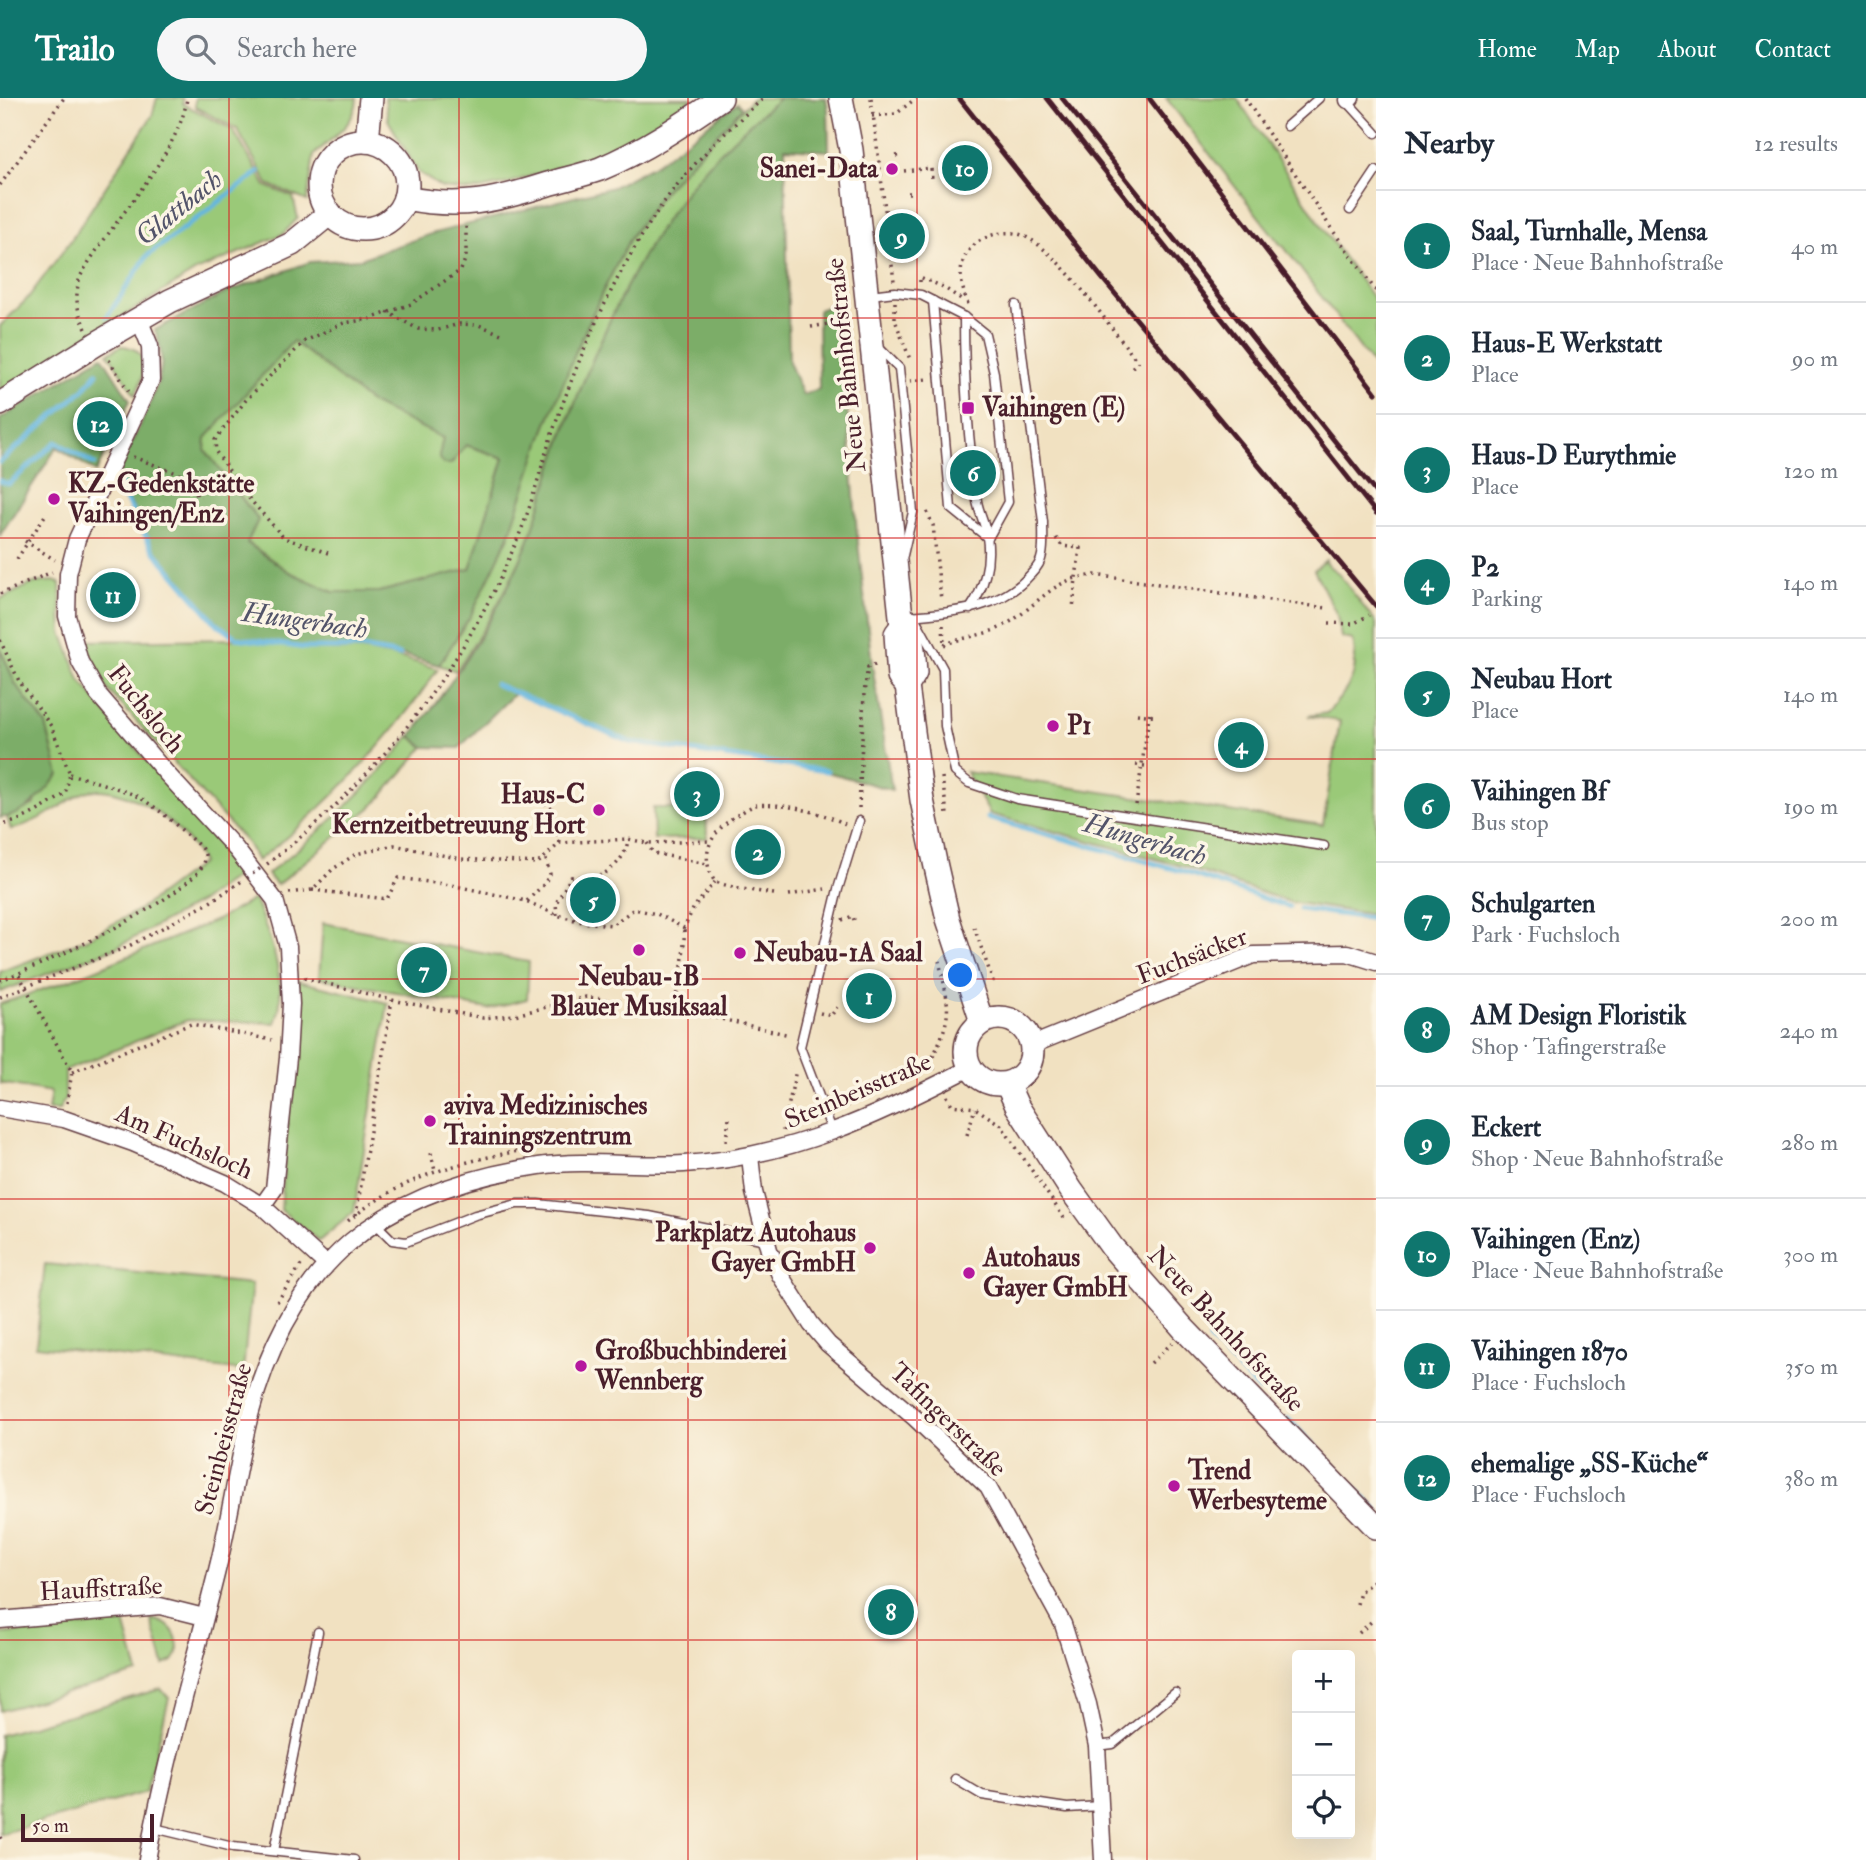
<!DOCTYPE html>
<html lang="en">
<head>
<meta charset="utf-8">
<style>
	:root { --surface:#fff; --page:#f6f6f7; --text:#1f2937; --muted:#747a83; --line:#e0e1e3; --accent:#0f766e }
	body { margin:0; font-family:"IM FELL Double Pica",serif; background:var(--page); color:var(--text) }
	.controls { position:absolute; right:21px; bottom:21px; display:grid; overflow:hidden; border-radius:7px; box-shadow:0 7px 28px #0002 }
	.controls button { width:63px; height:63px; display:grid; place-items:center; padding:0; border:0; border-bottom:2px solid var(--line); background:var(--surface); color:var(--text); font:35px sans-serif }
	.scale { position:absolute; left:21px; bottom:18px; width:133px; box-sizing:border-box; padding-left:7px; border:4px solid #4a1f2b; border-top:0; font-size:19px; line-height:24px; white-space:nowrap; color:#4a1f2b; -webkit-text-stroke:5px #fcf5e5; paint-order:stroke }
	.you { position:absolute; left:961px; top:878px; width:24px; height:24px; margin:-18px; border:5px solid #fff; border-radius:50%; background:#1a73e8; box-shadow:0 0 0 10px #1a73e833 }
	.badge { display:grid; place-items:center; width:46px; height:46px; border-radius:50%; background:var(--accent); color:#fff; font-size:23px; font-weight:700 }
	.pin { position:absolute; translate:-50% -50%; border:4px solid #fff; box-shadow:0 2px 7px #0006 }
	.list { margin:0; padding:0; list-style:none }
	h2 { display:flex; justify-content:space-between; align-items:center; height:91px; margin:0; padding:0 28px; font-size:30px }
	h2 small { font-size:23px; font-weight:400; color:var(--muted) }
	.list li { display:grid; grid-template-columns:46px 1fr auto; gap:21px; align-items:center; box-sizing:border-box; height:112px; padding:0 28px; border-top:2px solid var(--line) }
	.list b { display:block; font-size:26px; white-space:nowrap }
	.list p { margin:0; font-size:23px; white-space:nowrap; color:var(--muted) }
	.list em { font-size:23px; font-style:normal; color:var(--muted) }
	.icon { flex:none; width:38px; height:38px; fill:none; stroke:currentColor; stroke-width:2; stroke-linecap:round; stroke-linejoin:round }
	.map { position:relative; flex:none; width:1376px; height:1762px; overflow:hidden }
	header { display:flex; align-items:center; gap:42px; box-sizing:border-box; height:98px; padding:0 35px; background:var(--accent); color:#fff }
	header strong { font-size:33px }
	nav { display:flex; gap:38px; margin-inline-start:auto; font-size:24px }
	.search { width:490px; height:63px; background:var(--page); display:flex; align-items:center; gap:18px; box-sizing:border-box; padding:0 24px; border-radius:38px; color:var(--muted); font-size:26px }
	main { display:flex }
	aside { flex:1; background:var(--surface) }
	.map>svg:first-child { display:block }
	.green { fill:#9ac978; stroke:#727452; stroke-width:2 }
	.forest { fill:#7bad68; stroke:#62664a; stroke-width:2; fill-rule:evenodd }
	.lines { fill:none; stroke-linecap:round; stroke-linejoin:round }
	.stream { stroke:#64b6df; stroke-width:5 }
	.service-casing { stroke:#633c42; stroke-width:11 }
	.minor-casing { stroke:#633c42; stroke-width:19 }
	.secondary-casing { stroke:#633c42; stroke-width:26 }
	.path { stroke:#633c42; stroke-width:3.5; stroke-dasharray:2 5; stroke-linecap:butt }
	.service { stroke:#fff; stroke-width:8 }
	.minor { stroke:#fff; stroke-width:16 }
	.secondary { stroke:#fff; stroke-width:23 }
	.rail { stroke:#4a1f2b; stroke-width:5 }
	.path-bridge { stroke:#633c42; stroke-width:3.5; stroke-dasharray:2 5; stroke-linecap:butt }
	.grid { fill:none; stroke:#d62828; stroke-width:2; stroke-opacity:0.55 }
	.poi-dot { fill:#b5179e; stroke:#fcf5e5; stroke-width:2.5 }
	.labels { text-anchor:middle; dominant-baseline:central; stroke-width:7; stroke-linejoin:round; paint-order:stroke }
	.poi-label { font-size:26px; font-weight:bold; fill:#4a1f2b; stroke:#fcf5e5; text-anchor:start }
	.street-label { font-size:26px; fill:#4a1f2b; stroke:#fcf5e5 }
	.water-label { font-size:28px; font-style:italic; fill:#53546a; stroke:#fcf5e5 }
</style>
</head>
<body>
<header>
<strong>Trailo</strong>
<div class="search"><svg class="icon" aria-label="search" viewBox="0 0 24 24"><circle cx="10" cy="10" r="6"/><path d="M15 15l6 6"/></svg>Search here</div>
<nav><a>Home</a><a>Map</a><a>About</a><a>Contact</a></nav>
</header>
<main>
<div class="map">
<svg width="1376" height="1762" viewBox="0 0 1376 1762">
	<rect width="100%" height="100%" fill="#fcf5e5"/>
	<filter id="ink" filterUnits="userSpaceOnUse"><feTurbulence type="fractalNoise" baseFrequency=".0143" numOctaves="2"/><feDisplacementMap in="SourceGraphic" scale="14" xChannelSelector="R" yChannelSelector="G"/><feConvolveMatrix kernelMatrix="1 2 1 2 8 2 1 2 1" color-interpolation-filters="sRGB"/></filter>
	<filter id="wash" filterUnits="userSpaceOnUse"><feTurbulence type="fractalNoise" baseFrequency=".00686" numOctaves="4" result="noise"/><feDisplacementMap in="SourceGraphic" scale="28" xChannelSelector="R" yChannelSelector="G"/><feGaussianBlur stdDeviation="1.57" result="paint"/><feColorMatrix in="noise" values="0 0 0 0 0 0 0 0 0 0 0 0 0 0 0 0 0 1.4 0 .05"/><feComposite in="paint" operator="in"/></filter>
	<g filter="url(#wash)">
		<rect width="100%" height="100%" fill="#f1e1c1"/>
		<!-- green -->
		<g class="green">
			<polygon points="157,0 183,0 183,6 233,32 266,88 293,99 298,120 283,136 196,173 0,294 0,228 27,201 69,145 152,18"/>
			<path d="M195 0H357C356 27 332 39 314 57L307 103 268 86 237 31 195 9Z"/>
			<polygon points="385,0 692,0 676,15 596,57 509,85 471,93 442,90 418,74 388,22"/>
			<path d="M753 0H780C742 31 705 66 677 106 627 175 592 258 562 338 550 373 542 410 528 444 510 489 484 532 456 573L439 567 471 517 576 253 602 195 631 138 664 93 704 49Z"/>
			<polygon points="1166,0 1237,0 1329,139 1376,204 1376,271 1284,149 1280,146"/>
			<polygon points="293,243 371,305 444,340 439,358 451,366 466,347 504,360 471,471 379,494 333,494 289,474 247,444 258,421 205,352 206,339"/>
			<path d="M121 248C152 250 145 278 135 297L108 255Z"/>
			<path d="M1326 462V466L1338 475 1376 525V817L1290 804 1186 769 990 716 966 674 1323 727 1340 623 1308 618 1327 615C1350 590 1360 576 1353 542L1341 539 1337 517 1314 472Z"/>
			<path d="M53 483 60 485 62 534 80 582 116 627 242 774 202 803 117 849 0 894V874L86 841 140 811 202 765C187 730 129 685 88 693 77 696 65 706 55 712 41 720 26 727 11 732L7 719 35 706 46 627 16 587 0 550V501L34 485Z"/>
			<path d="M236 541 306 551 362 552 399 559 438 571C388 645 329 708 257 763L247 745 106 590 89 561 83 543Z"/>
			<path d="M410 638 424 649 377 704 277 787 267 776C320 735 369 691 410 638Z"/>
			<polygon points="653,710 706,710 707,740 654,741"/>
			<path d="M254 801C269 834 290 890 275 925L188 922 177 926 65 973V1000L59 1012H48L51 994 0 985V906L70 882 217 822Z"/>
			<polygon points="323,825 529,864 527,901 488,911 319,880"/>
			<polygon points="298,883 388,905 354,1114 319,1143 281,1112"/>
			<polygon points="45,1166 252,1186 243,1273 36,1248"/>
			<path d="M151 1521C170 1524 179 1536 178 1555L173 1563 164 1567Z"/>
			<polygon points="124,1524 138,1575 0,1613 0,1536"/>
			<polygon points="161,1591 169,1600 146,1694 0,1736 0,1637"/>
		</g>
		<!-- forest -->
		<g class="forest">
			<path d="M780 0H826L828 12 829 53 785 50 789 264 803 297 819 291 818 212 841 204V231L857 436 872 566 892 692 827 674 630 645 515 595 459 650 424 649 411 638C457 579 501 513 528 444 542 409 550 372 563 338 592 258 627 175 677 106 705 66 742 31 780 0Z"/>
			<path d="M737 5 742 10 664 93 631 138 602 195 576 253 544 333 509 438 471 517 439 567 400 556 362 549H306L237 539 217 524 155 452 125 395 122 384 116 377C128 350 158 297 161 270 163 258 159 243 155 232L227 194 310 164 360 161 431 136 613 89 656 66ZM293 243 371 305 443 340 439 358 443 366H451L466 347 504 360 470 471 379 494H333L289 474 247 445 258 422 205 352 206 340Z"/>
			<polygon points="102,258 130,302 96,374 57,349 0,437 0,321"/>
			<path d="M0 550 16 587 46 627 59 677C43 696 27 717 0 720Z"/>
		</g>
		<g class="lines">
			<!-- stream -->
			<g class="stream">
				<polyline points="107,219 147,158 259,74"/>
				<polyline points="0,364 83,292 97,275"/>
				<polyline points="116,380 121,385 123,396 154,453 216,525 237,540 306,550 362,550 400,557"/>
				<polyline points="0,383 9,386 56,344 94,366"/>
				<polyline points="495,586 630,644 827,673"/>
				<polyline points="988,720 1185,774 1289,809"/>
				<polyline points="1300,811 1376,821"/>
				<polyline points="1209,1241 1259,1292"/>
				<polyline points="1288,1321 1376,1412"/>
			</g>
		</g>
	</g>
	<g filter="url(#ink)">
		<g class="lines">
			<defs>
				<g id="service">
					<polyline points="1345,1 1376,35"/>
					<polyline points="1287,28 1319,0"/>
					<polyline points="1350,112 1376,73"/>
					<polyline points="870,197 895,194 921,197 964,219 985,236 994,275 1008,404 988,440"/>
					<polyline points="933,203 951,410 988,440"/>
					<path d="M964 219C964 280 968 343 977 403 979 415 986 427 987 439 991 464 984 491 970 511"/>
					<polyline points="876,247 899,270 913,414 903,457"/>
					<polyline points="913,517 943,571 945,628 955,674 969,685 1017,701 1324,748"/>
					<path d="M910 518C954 514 1000 512 1031 476 1036 471 1041 464 1042 457 1044 447 1043 435 1043 424L1016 207"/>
					<polyline points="833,1035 800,949 838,791 859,723"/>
					<polyline points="375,1125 392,1142 406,1144 475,1117 517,1106 538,1106 649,1118 766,1142"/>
					<polyline points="1097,1648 1113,1646 1175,1595"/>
					<polyline points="955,1681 982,1697 1067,1710 1100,1708"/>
					<polyline points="154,1730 233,1749 354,1762"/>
					<polyline points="274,1753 318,1534"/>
				</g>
				<g id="minor">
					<polyline points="1348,2 1351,0"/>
					<polyline points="139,221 150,248 151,282 77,441 68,476 67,518 80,564 98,596 167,676 236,751 275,802 288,849 291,906 288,960 274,1091 262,1108"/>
					<polyline points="1032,947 1253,857 1347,855 1376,864"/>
					<polyline points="0,1010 64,1021 133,1045 225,1085 262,1108 326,1166"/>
					<polyline points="750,1058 754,1094 769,1152 780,1177 811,1226 828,1246 915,1320 988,1389 1063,1526 1088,1606 1097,1648 1103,1762"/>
					<polyline points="0,1522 160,1508 204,1519"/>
					<path d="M147 1762C165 1660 196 1560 220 1460 231 1412 238 1364 250 1317 291 1162 383 1091 539 1068 587 1061 636 1069 684 1066 791 1059 877 1018 970 970"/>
				</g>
				<g id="secondary">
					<polyline points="841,0 851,52 902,528 911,537 914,560 915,575 907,588 922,702 936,769 948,821 982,924"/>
					<polyline points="367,43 371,0"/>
					<circle cx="363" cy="87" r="44"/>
					<path d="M405 100C460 111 495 103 548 86 565 81 583 77 600 71 643 53 682 27 721 0"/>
					<polyline points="0,306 96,246 170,203 292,146 330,115"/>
					<polyline points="902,528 896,536 899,579 907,588"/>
					<circle cx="999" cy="953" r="33"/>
					<polyline points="1007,986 1017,1008 1071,1092 1112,1149 1183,1230 1376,1429"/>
				</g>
			</defs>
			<!-- service casing -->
			<use href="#service" class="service-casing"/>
			<!-- minor casing -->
			<use href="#minor" class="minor-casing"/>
			<!-- secondary casing -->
			<use href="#secondary" class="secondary-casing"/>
			<!-- path -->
			<g class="path">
				<polyline points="871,0 894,183"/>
				<polyline points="1245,0 1331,130 1376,193"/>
				<polyline points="872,18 896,16 916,0"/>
				<polyline points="896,58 902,57"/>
				<polyline points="904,73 931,70 932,81"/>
				<polyline points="0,87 64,0"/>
				<polyline points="908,95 912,95"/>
				<polyline points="902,144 903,153 916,151"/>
				<polyline points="891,157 903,153"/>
				<polyline points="920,184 920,179 943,189 961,201"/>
				<polyline points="895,204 895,222 911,264"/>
				<path d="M968 206C961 188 956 168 970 151 982 137 1007 130 1024 138 1059 153 1112 232 1138 264L1129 272"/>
				<polyline points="387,214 418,231 438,232 459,226 479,227 501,236"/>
				<polyline points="811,229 846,223 848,226"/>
				<path d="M86 231C77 213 74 199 80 179 108 127 180 56 187 0"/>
				<polyline points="109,262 129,294"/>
				<polyline points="910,283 927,281"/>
				<polyline points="133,359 190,380 197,398 201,398"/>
				<polyline points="927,414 933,427 941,502"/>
				<polyline points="1056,440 1062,448 1080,450 1076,480 1095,477 1326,510"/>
				<polyline points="25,443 55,462"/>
				<polyline points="328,455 284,440 247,398 216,354 215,342 246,302 305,243 344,225 370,221 411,206 461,172 466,159 466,124"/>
				<polyline points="17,461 46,416"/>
				<polyline points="0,496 52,474"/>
				<polyline points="1329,525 1353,526 1369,517"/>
				<polyline points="943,527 944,546"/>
				<path d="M0 542 19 583 51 628 70 676 65 696C46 708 23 724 0 727"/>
				<path d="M944 547C964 538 987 538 1007 526 1032 511 1048 488 1076 480L1073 511"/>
				<polyline points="942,679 947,716"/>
				<polyline points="506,692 533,696 552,711 560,745"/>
				<polyline points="1136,707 1150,612"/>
				<polyline points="859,710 864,595 868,569 879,565"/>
				<polyline points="647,745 653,755 707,766"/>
				<path d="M267 766C377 682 464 570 517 442 532 408 540 371 552 336 579 257 614 176 662 107 690 67 727 32 764 0"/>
				<polyline points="312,792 387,801 398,780 451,787 526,803 557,817 582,824 612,827 634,811 657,816 684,830 694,809 715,784"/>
				<polyline points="289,795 312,792 333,771 356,756 394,747 461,761 538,765 560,745 628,741 647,745 710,743"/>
				<path d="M774 796 736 790 715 784C698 756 711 734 737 717 743 714 749 709 756 707 778 704 826 715 845 726"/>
				<polyline points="789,797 825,791"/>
				<polyline points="527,803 544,786 550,776 545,758"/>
				<path d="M557 817 556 805 571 779C580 778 593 780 601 777 615 771 627 756 628 741"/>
				<polyline points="842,822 853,818 854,822"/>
				<polyline points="974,829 993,883 989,885"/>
				<polyline points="19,877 72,974 67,1005"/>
				<polyline points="304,880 392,902 483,920 515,917 586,899 673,910 790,937"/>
				<path d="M0 882C31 873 214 790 205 757 203 749 193 743 187 737 170 721 149 702 127 694 108 687 89 682 70 676"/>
				<polyline points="0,899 127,849 207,806 242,783"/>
				<path d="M673 910C680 884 685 858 684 830"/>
				<polyline points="820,915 831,918 837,909"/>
				<path d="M934 972 931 963C953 916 950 912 939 863"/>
				<polyline points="72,974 191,926 272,942"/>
				<polyline points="947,998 952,1007 975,1010 1001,1027 1064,1120"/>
				<polyline points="846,1008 931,963"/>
				<polyline points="783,1033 796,972"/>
				<polyline points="967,1037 975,1010"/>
				<polyline points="726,1043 729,1020"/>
				<polyline points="431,1055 435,1073"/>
				<polyline points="356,1117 392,902"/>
				<path d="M348 1123C403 1078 461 1063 530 1051"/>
				<polyline points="277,1204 303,1164"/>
				<polyline points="1151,1265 1172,1245"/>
				<polyline points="1357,1506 1360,1494 1376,1481"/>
				<polyline points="1359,1535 1372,1523"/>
				<polyline points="0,1739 3,1745"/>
			</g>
			<!-- service -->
			<use href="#service" class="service"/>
			<!-- minor -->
			<use href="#minor" class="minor"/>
			<!-- secondary -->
			<use href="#secondary" class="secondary"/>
			<!-- rail -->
			<g class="rail">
				<polyline points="959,0 1102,180 1376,508"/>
				<polyline points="1047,0 1376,415"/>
				<polyline points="1062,0 1376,395"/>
				<polyline points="1149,0 1376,295"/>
			</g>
			<!-- path-bridge -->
			<g class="path-bridge">
				<polyline points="1137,616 1154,618"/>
				<polyline points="1136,667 1145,668"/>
				<polyline points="247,780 262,769"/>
			</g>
		</g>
	</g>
	<!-- grid -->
	<path class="grid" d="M229 0V1762M459 0V1762M688 0V1762M917 0V1762M1147 0V1762M0 220H1376M0 440H1376M0 661H1376M0 881H1376M0 1101H1376M0 1322H1376M0 1542H1376"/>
	<!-- markers -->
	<g class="poi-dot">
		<circle cx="892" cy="71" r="7"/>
		<rect x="961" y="303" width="14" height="14" rx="3.5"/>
		<circle cx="54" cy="401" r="7"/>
		<circle cx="1053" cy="628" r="7"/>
		<circle cx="599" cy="712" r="7"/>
		<circle cx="639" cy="852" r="7"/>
		<circle cx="740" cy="855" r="7"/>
		<circle cx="430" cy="1023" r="7"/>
		<circle cx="870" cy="1150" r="7"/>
		<circle cx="969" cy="1175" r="7"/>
		<circle cx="581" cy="1268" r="7"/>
		<circle cx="1174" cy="1388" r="7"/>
	</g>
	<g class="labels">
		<!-- poi labels -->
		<g class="poi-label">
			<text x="878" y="71" text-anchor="end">Sanei-Data</text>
			<text x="982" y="310">Vaihingen (E)</text>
			<text x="68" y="386">KZ-Gedenkstätte<tspan x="68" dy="30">Vaihingen/Enz</tspan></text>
			<text x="1067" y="628">P1</text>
			<text x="585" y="697" text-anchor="end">Haus-C<tspan x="585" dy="30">Kernzeitbetreuung Hort</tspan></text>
			<text x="754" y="855">Neubau-1A Saal</text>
			<text x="639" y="879" text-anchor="middle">Neubau-1B<tspan x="639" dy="30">Blauer Musiksaal</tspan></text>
			<text x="444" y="1008">aviva Medizinisches<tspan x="444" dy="30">Trainingszentrum</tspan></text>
			<text x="856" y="1135" text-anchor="end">Parkplatz Autohaus<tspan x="856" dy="30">Gayer GmbH</tspan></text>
			<text x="983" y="1160">Autohaus<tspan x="983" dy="30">Gayer GmbH</tspan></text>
			<text x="595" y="1253">Großbuchbinderei<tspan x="595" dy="30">Wennberg</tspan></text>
			<text x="1188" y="1373">Trend<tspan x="1188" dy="30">Werbesyteme</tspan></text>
		</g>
		<!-- street labels -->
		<g class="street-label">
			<text transform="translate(846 267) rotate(-96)">Neue Bahnhofstraße</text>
			<text transform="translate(146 611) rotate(51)">Fuchsloch</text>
			<text transform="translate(1192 858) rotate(-21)">Fuchsäcker</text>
			<text transform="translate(858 993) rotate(-23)">Steinbeisstraße</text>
			<text transform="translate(184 1044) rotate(24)">Am Fuchsloch</text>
			<text transform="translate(1226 1231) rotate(47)">Neue Bahnhofstraße</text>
			<text transform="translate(948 1322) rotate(44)">Tafingerstraße</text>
			<text transform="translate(224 1341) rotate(-75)">Steinbeisstraße</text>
			<text transform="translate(101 1491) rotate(-3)">Hauffstraße</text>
		</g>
		<!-- water labels -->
		<g class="water-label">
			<text transform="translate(179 110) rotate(-39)">Glattbach</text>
			<text transform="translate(305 523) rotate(8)">Hungerbach</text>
			<text transform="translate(1145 742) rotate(16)">Hungerbach</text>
		</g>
	</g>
</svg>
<div class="controls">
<button>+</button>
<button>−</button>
<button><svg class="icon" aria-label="locate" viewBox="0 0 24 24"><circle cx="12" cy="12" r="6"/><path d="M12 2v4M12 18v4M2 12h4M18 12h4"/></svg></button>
</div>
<div class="scale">50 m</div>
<div class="you"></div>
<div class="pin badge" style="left:869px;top:898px">1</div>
<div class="pin badge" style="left:758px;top:754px">2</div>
<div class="pin badge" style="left:697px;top:696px">3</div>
<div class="pin badge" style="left:1241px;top:647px">4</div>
<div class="pin badge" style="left:593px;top:802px">5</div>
<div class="pin badge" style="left:973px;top:375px">6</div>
<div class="pin badge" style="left:424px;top:872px">7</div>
<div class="pin badge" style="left:891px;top:1514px">8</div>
<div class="pin badge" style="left:902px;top:138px">9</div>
<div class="pin badge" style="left:965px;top:70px">10</div>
<div class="pin badge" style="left:113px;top:497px">11</div>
<div class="pin badge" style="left:100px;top:326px">12</div>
</div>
<aside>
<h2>Nearby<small>12 results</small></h2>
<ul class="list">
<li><span class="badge">1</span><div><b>Saal, Turnhalle, Mensa</b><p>Place · Neue Bahnhofstraße</p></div><em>40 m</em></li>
<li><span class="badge">2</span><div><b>Haus-E Werkstatt</b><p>Place</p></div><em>90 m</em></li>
<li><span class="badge">3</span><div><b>Haus-D Eurythmie</b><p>Place</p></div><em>120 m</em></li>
<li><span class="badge">4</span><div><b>P2</b><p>Parking</p></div><em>140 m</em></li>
<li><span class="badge">5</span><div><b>Neubau Hort</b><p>Place</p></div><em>140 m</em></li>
<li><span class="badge">6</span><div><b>Vaihingen Bf</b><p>Bus stop</p></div><em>190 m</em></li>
<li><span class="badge">7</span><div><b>Schulgarten</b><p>Park · Fuchsloch</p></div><em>200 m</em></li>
<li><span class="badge">8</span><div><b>AM Design Floristik</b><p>Shop · Tafingerstraße</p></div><em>240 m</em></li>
<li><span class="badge">9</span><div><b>Eckert</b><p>Shop · Neue Bahnhofstraße</p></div><em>280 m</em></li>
<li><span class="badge">10</span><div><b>Vaihingen (Enz)</b><p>Place · Neue Bahnhofstraße</p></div><em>300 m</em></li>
<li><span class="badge">11</span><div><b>Vaihingen 1870</b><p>Place · Fuchsloch</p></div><em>350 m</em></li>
<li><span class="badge">12</span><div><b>ehemalige „SS-Küche“</b><p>Place · Fuchsloch</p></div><em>380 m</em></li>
</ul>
</aside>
</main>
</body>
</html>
